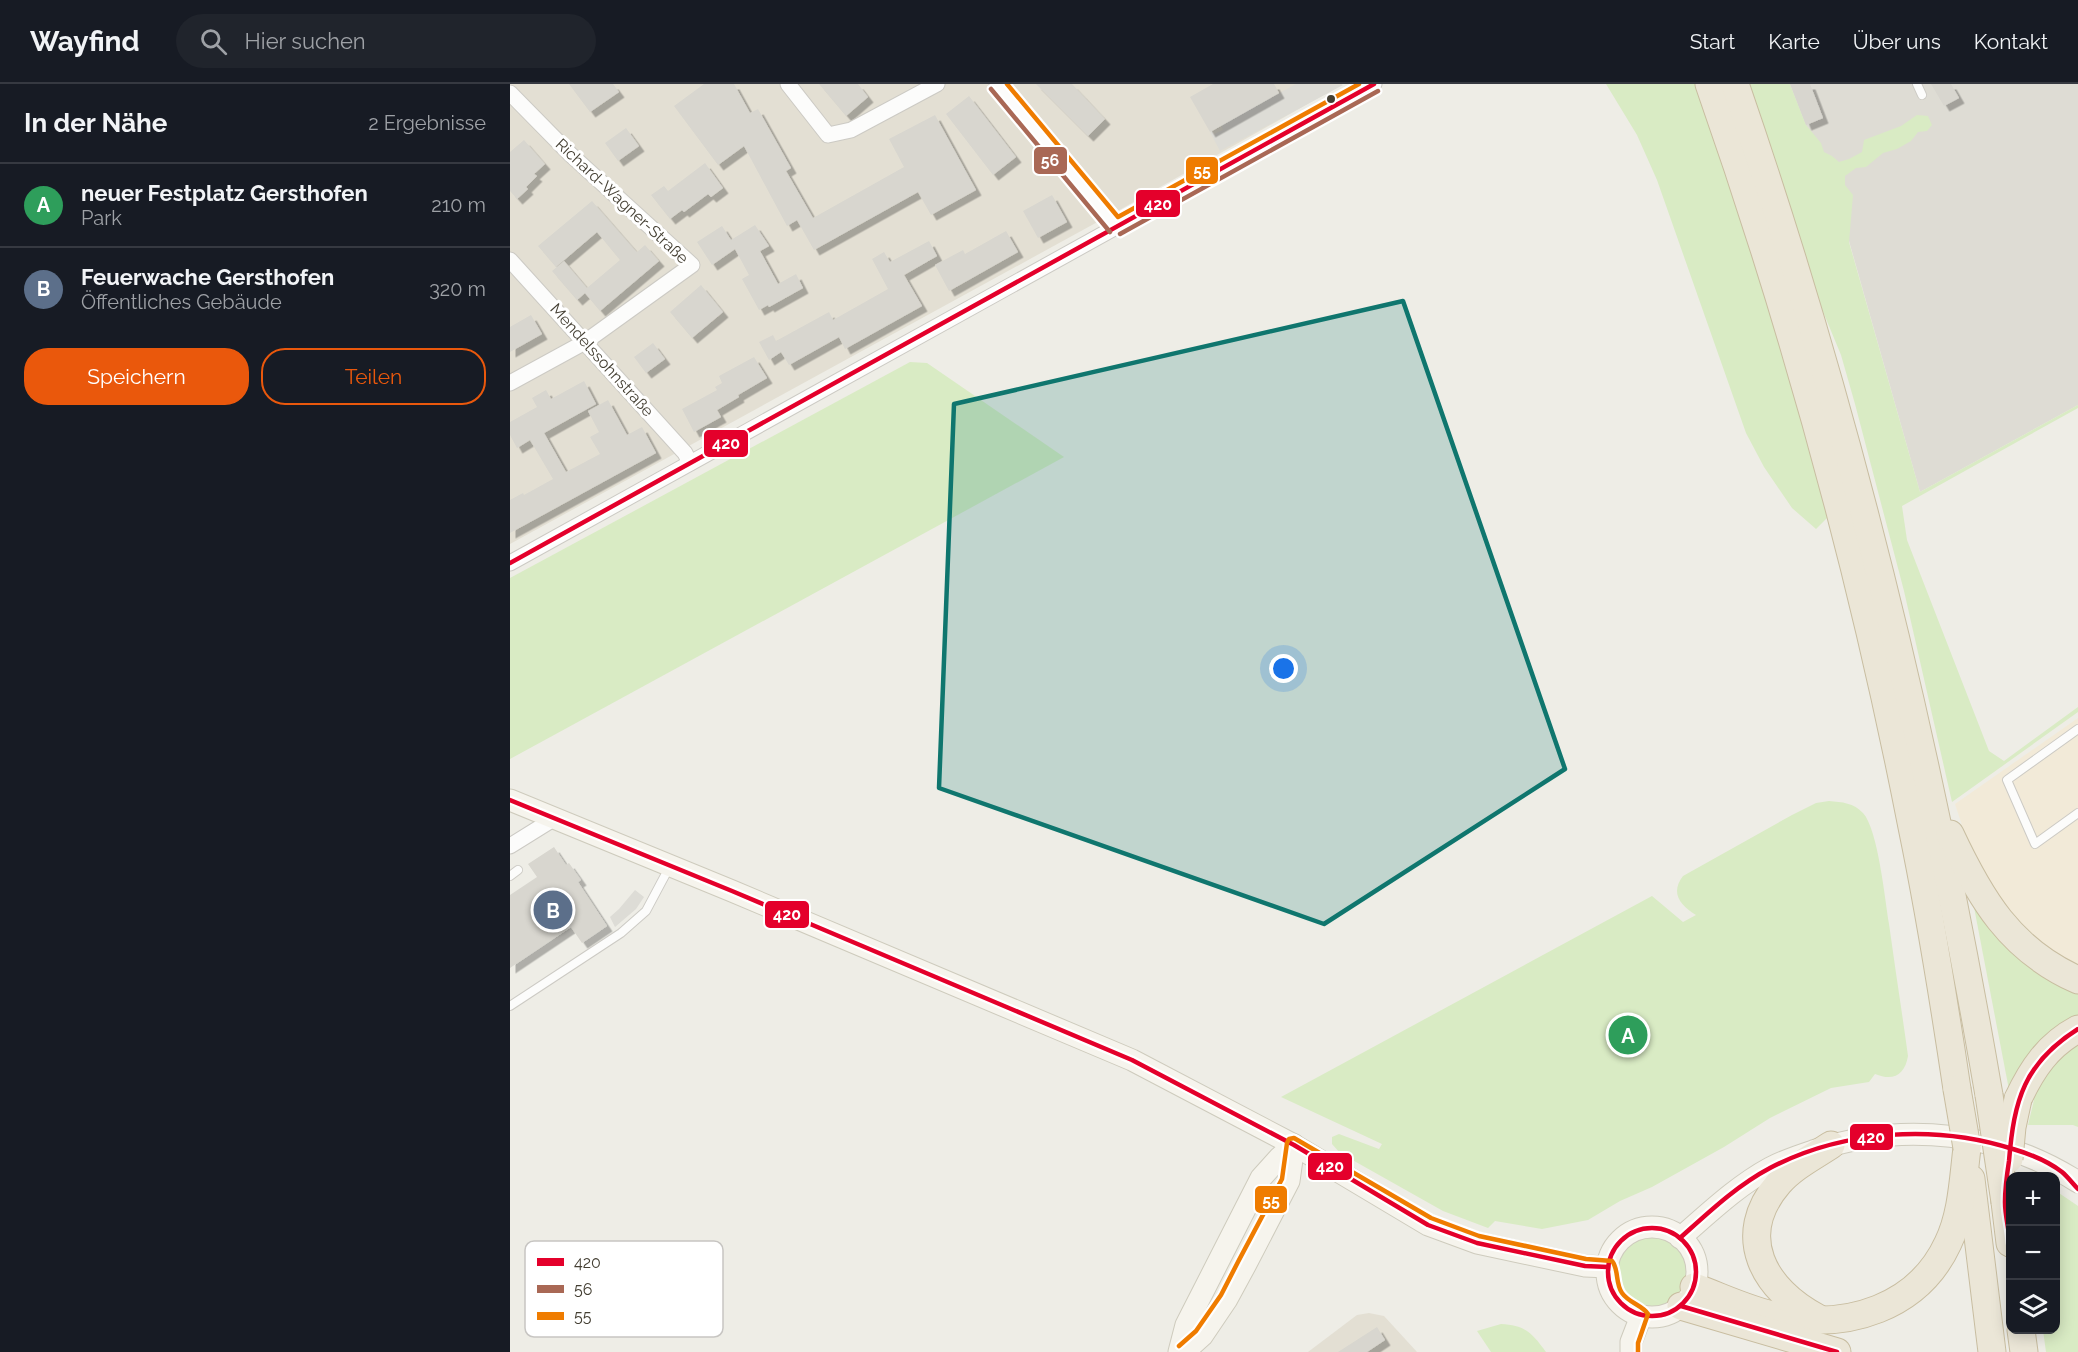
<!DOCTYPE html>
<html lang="de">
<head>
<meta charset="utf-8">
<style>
	:root { --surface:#171b24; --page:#20242c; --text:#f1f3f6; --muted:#9ea1a6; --line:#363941; --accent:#ea580c }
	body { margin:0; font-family:Raleway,sans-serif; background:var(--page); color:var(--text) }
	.controls { position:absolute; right:18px; bottom:18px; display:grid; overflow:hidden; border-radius:12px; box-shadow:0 3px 15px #0003 }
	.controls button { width:54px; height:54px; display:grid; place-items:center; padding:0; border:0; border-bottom:2px solid var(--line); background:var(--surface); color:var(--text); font:30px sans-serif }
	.you { position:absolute; left:774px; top:585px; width:21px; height:21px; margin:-15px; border:4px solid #fff; border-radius:50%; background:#1a73e8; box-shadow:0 0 0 9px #1a73e833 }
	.badge { display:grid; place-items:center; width:39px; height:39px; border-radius:50%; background:var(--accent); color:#fff; font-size:20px; font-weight:700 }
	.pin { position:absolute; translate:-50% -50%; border:3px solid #fff; box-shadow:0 2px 6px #0006 }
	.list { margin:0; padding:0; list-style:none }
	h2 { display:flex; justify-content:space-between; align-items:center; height:78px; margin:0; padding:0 24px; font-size:26px }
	h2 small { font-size:20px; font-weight:400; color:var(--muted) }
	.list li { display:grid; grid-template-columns:39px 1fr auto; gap:18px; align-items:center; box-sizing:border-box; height:84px; padding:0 24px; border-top:2px solid var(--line) }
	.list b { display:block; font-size:22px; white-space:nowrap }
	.list p { margin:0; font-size:20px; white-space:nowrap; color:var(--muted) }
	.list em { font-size:20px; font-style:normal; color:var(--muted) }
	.actions { display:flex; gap:12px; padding:18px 24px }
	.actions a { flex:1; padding:14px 0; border:2px solid var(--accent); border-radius:24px; text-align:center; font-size:21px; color:var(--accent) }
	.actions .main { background:var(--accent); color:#fff }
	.icon { flex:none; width:33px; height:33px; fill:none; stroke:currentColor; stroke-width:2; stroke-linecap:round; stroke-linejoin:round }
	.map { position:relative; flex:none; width:1568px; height:1268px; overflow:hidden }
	header { display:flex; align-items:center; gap:36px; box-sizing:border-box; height:84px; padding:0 30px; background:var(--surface); border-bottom:2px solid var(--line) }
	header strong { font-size:28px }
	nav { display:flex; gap:33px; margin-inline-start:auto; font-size:21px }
	.search { width:420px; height:54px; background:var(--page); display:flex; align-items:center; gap:15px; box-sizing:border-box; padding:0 21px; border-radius:33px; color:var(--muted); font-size:22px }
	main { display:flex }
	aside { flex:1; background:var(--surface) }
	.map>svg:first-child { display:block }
	.residential { fill:#e3dfd3 }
	.commercial { fill:#f2ead8 }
	.industrial { fill:#dedcd4 }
	.green { fill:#d9ebc4 }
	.parking { fill:#dddcd6 }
	.building { fill:#d8d6cf; filter:url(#shadow) }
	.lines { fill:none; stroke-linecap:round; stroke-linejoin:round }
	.lane-casing { stroke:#cccac4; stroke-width:10 }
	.street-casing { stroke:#cccac4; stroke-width:17 }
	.secondary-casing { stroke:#cecbbd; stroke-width:23 }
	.highway-casing { stroke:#c8bda0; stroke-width:29 }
	.lane { stroke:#fcfcfb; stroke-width:8 }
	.street { stroke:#fcfcfb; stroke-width:15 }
	.secondary { stroke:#f6f4ed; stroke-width:21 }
	.highway { stroke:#ebe6d7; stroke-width:27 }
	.highway-bridge-casing { stroke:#c8bda0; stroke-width:29; stroke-linecap:butt }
	.highway-bridge { stroke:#ebe6d7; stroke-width:27 }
	.bus-1-casing { stroke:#fff; stroke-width:9 }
	.bus-2-casing { stroke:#fff; stroke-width:9 }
	.bus-3-casing { stroke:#fff; stroke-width:9 }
	.bus-1 { stroke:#e4002b; stroke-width:4.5 }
	.bus-2 { stroke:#a96855; stroke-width:4.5 }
	.bus-3 { stroke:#ef7c00; stroke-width:4.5 }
	.marked { fill:#0f766e; fill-opacity:0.2; stroke:#0f766e; stroke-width:4.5; stroke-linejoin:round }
	.bus-dot { fill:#443f33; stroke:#fff; stroke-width:2 }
	.labels { text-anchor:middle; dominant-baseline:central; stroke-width:6; stroke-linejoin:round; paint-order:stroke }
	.street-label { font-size:16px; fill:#443f33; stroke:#fff }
	.key { fill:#fff; stroke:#c7c5c2; stroke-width:1.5 }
	.key-label { font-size:16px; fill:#443f33 }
	.line-badge { stroke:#fff; stroke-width:2 }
	.badge-label { font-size:16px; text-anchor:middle; font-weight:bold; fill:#fff }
</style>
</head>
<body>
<header>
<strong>Wayfind</strong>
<div class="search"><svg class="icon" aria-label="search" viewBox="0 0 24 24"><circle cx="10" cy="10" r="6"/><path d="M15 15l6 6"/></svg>Hier suchen</div>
<nav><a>Start</a><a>Karte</a><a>Über uns</a><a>Kontakt</a></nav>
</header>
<main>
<aside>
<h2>In der Nähe<small>2 Ergebnisse</small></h2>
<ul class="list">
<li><span class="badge" style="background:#2e9e5b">A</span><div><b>neuer Festplatz Gersthofen</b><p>Park</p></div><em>210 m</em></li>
<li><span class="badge" style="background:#5c6f8a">B</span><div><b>Feuerwache Gersthofen</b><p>Öffentliches Gebäude</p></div><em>320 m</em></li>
</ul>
<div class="actions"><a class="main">Speichern</a><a>Teilen</a></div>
</aside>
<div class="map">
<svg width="1568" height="1268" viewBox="0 0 1568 1268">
	<defs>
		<filter id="shadow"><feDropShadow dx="5.5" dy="5.5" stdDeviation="0" flood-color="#0004"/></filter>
	</defs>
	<rect width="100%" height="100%" fill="#eeede6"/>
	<!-- residential -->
	<g class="residential">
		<polygon points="0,0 833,0 613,124 0,460"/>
		<polygon points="859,1229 874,1232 907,1268 798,1268 847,1231"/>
	</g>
	<!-- commercial -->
	<polygon class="commercial" points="1568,634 1568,884 1549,877 1508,841 1466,784 1445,720"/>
	<!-- industrial -->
	<polygon class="industrial" points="1280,0 1568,0 1568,321 1410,408 1339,157"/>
	<!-- green -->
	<g class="green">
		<polygon points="1096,0 1187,0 1265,243 1319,432 1306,445 1282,424 1254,383 1236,349 1147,96 1127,51"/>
		<polygon points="1239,0 1280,0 1296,41 1311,59 1314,68 1322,72 1329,78 1339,75 1352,68 1354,56 1391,42 1407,31 1418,32 1422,41 1417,47 1408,48 1401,57 1387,65 1373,69 1356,83 1346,84 1335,92 1335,101 1343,111 1339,158 1410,408 1568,321 1568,324 1392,422 1397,456 1479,667 1494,677 1568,623 1568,628 1442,718 1394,507 1345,320 1331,271 1307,213 1269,88"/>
		<polygon points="400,278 417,279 554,373 0,675 0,494"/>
		<path d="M1319 717C1332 718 1344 719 1353 729 1368 745 1375 816 1379 840 1385 884 1392 928 1398 972 1395 990 1384 998 1365 990L1359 998 1321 1004 1260 1034 1214 1063 1142 1103 1110 1117 1078 1136 1032 1145 985 1137 978 1144 933 1127 830 1069 822 1060V1053L829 1050 869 1065 872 1060 771 1013 1142 812 1173 838 1186 831C1170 821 1160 809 1173 792L1282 731 1306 719Z"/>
		<polygon points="1463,818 1568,906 1568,935 1500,1011"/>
		<polygon points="1568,955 1568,1043 1563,1041 1518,1041 1524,1016 1518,1012 1531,991"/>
		<polygon points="1546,1107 1568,1122 1568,1268 1536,1268 1533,1246 1546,1246"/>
		<circle cx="1142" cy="1189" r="37"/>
		<path d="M991 1240C1015 1241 1022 1249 1036 1268H981L967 1247Z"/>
	</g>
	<!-- parking -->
	<g class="parking">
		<polygon points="786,0 833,1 710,67 700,48 702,47 704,50 713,46 711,41"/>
		<polygon points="125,806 134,813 126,825 105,843 100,833 109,825"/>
	</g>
	<!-- building -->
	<g class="building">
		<polygon points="59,0 103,0 109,8 80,28"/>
		<polygon points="194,0 224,0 240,29 248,25 281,84 276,87 303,134 394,83 379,55 425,31 466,106 421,131 408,108 304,166 287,136 277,142 234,62 208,81 164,22"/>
		<polygon points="309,0 348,0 358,13 336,32"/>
		<polygon points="526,0 562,0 595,35 578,52"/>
		<polygon points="703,0 764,0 769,9 700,48 680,13"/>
		<polygon points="1280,0 1300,0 1313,34 1296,41"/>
		<polygon points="1421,0 1441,0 1449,14 1434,22"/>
		<polygon points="459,12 506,73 483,91 436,30"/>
		<polygon points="116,44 129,62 108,77 95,59"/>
		<polygon points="14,56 35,80 24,90 27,92 16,103 18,105 7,115 0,107 0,68"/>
		<polygon points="195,79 213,104 201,113 198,110 174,128 172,126 160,135 141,111 154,102 158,107"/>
		<polygon points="542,111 557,138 528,154 513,127"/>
		<polygon points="82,117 124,165 127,168 135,161 149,177 90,227 75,209 67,216 42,187 54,177 77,204 110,176 87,148 46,183 28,162"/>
		<polygon points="245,141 259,162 250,167 268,200 286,190 293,204 259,223 258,221 249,226 232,195 239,191 225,165 202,181 187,158 212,142 221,156"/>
		<polygon points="496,147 508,168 439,207 425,181 453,166 455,170"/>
		<polygon points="419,157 427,172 394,191 412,222 335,265 329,253 279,281 271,268 259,276 249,258 263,251 266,257 319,228 323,236 378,205 362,175 374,168 380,178"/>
		<polygon points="191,201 213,228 182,254 160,228"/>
		<polygon points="21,231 32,250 0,268 0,243"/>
		<polygon points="143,259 155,275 136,289 124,273"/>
		<polygon points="244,273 257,294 228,311 229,313 207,326 211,333 184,348 172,325 207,306 205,303 212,299 209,292"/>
		<polygon points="74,297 86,320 34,349 56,388 90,370 80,353 89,348 78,327 98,316 117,351 132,343 146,369 0,449 0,416 13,409 14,411 43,395 20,356 7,364 0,351 0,338 27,323 22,314 36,306 41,315"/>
		<polygon points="44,763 56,781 59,779 71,796 68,798 97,842 72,859 61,843 0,884 0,811 27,793 18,780"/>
		<polygon points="867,1243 875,1256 857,1268 828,1268"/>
	</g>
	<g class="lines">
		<defs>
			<g id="lane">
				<polyline points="1407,0 1412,11"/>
				<polyline points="1568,645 1497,696 1525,760 1568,729"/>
				<polyline points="0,792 8,786"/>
				<polyline points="0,922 111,849 136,827 160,782"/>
			</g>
			<g id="street">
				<polyline points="278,0 318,51 341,46 427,0"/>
				<polyline points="487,0 606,143"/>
				<polyline points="0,9 60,70 182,181 75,258 0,299"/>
				<polyline points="0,176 175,369 180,379"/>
				<polyline points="0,479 864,0"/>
				<polyline points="0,762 45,734"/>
			</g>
			<g id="secondary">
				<polyline points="0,716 222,807 622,976 784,1061 918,1141 967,1159 1075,1182 1098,1183"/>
				<circle cx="1142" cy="1188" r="45"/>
				<path d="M1170 1154C1199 1129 1227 1102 1260 1084 1275 1076 1291 1071 1306 1066 1394 1037 1490 1048 1568 1098"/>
				<polyline points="669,1268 676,1241 751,1094 769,1074 784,1061"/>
				<polyline points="674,1268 692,1252 717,1215 736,1180 779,1097 784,1061"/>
				<polyline points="1121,1268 1121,1258 1131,1232"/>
			</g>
			<g id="highway">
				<path d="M1199 0C1284 242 1353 492 1402 743 1420 830 1434 918 1447 1005"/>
				<path d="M1225 0C1339 329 1420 668 1479 1011"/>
				<path d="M1440 750C1470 814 1500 866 1568 896"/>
				<path d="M1508 1015C1522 985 1538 961 1568 945"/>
				<polyline points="1461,1095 1482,1268"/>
				<polyline points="1495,1118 1500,1159"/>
				<path d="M1184 1203C1212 1213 1242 1228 1271 1233 1338 1245 1408 1224 1438 1159 1452 1130 1453 1096 1457 1064"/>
				<polyline points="1171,1222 1327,1268"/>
				<path d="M1308 1234C1254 1206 1223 1152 1269 1099 1283 1083 1303 1073 1321 1061"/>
				<polyline points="1511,1246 1514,1268"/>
			</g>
		</defs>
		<!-- lane casing -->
		<use href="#lane" class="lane-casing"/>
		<!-- street casing -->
		<use href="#street" class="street-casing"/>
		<!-- secondary casing -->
		<use href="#secondary" class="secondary-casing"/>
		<!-- highway casing -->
		<use href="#highway" class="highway-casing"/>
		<!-- lane -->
		<use href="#lane" class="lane"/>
		<!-- street -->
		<use href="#street" class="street"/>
		<!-- secondary -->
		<use href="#secondary" class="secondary"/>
		<!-- highway -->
		<use href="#highway" class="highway"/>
		<defs>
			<g id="highway-bridge">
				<polyline points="1447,1005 1457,1064"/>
				<polyline points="1479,1011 1495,1118"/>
				<polyline points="1499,1075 1502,1043 1508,1015"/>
			</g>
		</defs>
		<!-- highway-bridge casing -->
		<use href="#highway-bridge" class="highway-bridge-casing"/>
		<!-- highway-bridge -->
		<use href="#highway-bridge" class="highway-bridge"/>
		<defs>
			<g id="bus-1">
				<polyline points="0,479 864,0"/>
				<polyline points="0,716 222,807 622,976 784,1061 918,1141 967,1159 1075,1182 1098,1183"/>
				<circle cx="1142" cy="1188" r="44"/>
				<path d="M1170 1154C1198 1129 1226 1102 1260 1084 1333 1046 1425 1040 1503 1065 1520 1070 1539 1078 1552 1088 1558 1093 1563 1100 1568 1105"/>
				<path d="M1500 1159C1499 1145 1495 1132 1495 1118 1495 1104 1497 1090 1499 1077 1504 1016 1514 979 1568 945"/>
				<polyline points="1171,1222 1327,1268"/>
			</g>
			<g id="bus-2">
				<polyline points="481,5 600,148"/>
				<polyline points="610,150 868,7"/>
			</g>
			<g id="bus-3">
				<polyline points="497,0 608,133 849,0"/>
				<path d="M669 1262 686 1247 711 1211 729 1176 772 1095 777 1059 779 1055 784 1054 921 1134 969 1152 1076 1175 1102 1177C1109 1185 1105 1199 1112 1209 1119 1219 1132 1221 1138 1230L1128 1259V1268"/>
			</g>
		</defs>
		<!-- bus-1 casing -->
		<use href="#bus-1" class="bus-1-casing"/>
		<!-- bus-2 casing -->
		<use href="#bus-2" class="bus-2-casing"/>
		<!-- bus-3 casing -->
		<use href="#bus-3" class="bus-3-casing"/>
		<!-- bus-1 -->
		<use href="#bus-1" class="bus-1"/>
		<!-- bus-2 -->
		<use href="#bus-2" class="bus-2"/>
		<!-- bus-3 -->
		<use href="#bus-3" class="bus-3"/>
	</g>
	<!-- marked area -->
	<path class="marked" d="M893 217 1055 685 814 840 429 704 444 320Z"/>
	<!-- markers -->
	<circle class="bus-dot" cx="821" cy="15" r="5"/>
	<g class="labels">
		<!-- street labels -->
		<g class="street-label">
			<text transform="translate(112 117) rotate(43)">Richard-Wagner-Straße</text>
			<text transform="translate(92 276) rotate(48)">Mendelssohnstraße</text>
		</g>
	</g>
	<!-- legend -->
	<rect x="15" y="1157" width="198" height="96" rx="9" class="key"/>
	<rect x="27" y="1174" width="27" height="8" fill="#e4002b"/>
	<rect x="27" y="1201" width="27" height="8" fill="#a96855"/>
	<rect x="27" y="1228" width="27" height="8" fill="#ef7c00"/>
	<g class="key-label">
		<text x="64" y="1184">420</text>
		<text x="64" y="1211">56</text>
		<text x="64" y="1238">55</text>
	</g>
	<g class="line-badge">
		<rect x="523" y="62" width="35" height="29" rx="6" fill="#a96855"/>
		<rect x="675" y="72" width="34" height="29" rx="6" fill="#ef7c00"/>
		<rect x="625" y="105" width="46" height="29" rx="6" fill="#e4002b"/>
		<rect x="193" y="345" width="46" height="29" rx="6" fill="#e4002b"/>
		<rect x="254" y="816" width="46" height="29" rx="6" fill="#e4002b"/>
		<rect x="1339" y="1039" width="45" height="28" rx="6" fill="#e4002b"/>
		<rect x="797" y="1068" width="46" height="29" rx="6" fill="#e4002b"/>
		<rect x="744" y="1101" width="34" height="29" rx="6" fill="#ef7c00"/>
	</g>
	<g class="badge-label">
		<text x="540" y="82">56</text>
		<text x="692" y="92">55</text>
		<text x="648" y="126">420</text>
		<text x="216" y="365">420</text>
		<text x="277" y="836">420</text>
		<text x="1361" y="1059">420</text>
		<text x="820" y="1088">420</text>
		<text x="761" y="1122">55</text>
	</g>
</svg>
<div class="controls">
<button>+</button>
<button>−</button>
<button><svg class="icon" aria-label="layers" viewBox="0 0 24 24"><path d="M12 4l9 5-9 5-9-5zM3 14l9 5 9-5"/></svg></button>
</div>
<div class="you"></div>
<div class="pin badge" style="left:1118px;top:951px;background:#2e9e5b">A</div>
<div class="pin badge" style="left:43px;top:826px;background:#5c6f8a">B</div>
</div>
</main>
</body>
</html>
